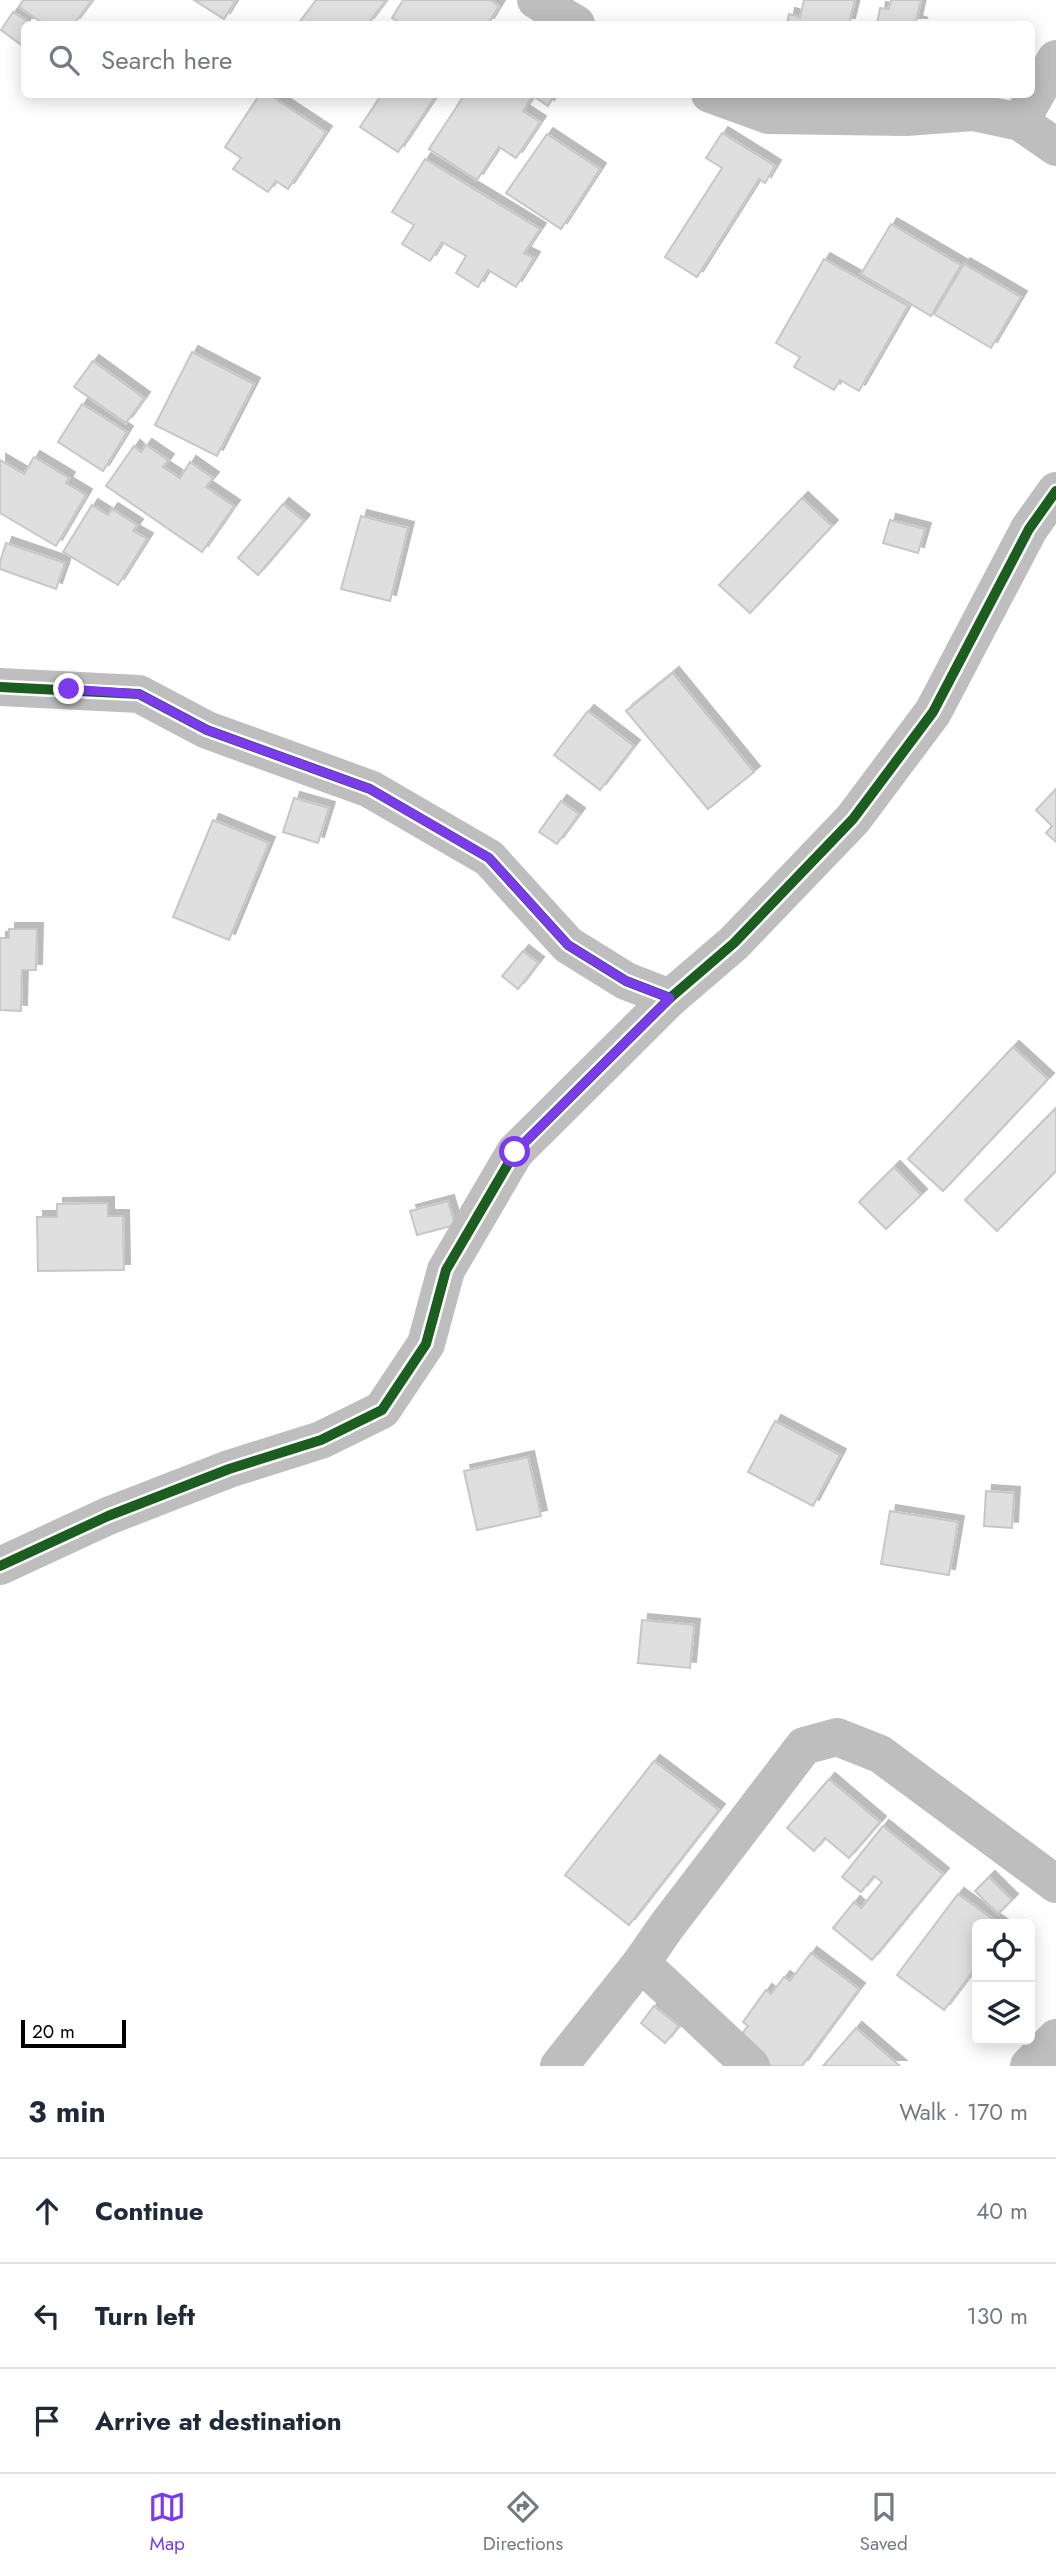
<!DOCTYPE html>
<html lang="en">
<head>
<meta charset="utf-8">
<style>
	:root { --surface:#fff; --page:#f2f2f3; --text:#1f2937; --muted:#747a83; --line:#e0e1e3; --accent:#7c3aed }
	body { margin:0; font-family:Jost,sans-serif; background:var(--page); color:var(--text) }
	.controls { position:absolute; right:21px; bottom:21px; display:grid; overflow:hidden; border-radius:10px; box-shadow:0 4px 18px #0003 }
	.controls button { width:63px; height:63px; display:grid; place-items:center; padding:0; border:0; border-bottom:2px solid var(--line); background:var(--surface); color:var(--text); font:35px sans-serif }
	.scale { position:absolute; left:21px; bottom:18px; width:105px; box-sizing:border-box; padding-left:7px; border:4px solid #000; border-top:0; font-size:19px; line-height:24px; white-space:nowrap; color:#000; -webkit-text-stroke:5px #fff; paint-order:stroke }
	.stop { position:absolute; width:21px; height:21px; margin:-16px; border:5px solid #7c3aed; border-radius:50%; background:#fff }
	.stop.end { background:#7c3aed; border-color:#fff; box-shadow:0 2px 7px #0008 }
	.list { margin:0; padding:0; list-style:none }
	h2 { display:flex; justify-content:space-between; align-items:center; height:91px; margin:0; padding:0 28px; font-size:30px }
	h2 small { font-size:23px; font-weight:400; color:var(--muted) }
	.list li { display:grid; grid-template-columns:46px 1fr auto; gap:21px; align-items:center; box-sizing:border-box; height:105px; padding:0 28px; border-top:2px solid var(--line) }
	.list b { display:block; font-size:26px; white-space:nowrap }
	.list em { font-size:23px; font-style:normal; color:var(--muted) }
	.icon { flex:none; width:38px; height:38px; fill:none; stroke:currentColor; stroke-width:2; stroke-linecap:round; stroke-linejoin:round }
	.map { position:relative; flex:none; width:1056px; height:2066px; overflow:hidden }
	.search { position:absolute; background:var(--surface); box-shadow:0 4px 18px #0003; left:21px; right:21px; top:21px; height:77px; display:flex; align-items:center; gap:18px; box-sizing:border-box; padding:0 24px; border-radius:10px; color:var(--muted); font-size:26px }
	.sheet { height:406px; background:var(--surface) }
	nav { display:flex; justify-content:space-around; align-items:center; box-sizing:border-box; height:98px; border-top:2px solid var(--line); background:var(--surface); font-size:19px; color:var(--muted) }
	nav a { display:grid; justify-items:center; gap:4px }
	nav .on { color:var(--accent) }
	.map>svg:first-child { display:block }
	.building { fill:#dfdfdf; stroke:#c7c7c7; stroke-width:2; filter:url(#shadow) }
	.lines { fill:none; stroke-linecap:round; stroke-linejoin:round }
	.minor { stroke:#bebebe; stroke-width:38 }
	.cycleway-casing { stroke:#fff; stroke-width:15 }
	.cycleway { stroke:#1b5e20; stroke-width:10 }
	.route { stroke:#7c3aed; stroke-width:9 }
</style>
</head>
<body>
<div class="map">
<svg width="1056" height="2066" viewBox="0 0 1056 2066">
	<defs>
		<filter id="shadow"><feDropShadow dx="6" dy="-6" stdDeviation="0" flood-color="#0004"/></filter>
	</defs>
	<rect width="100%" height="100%" fill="#fff"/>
	<!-- building -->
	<g class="building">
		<polygon points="23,0 92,0 74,24 44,24 19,7"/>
		<polygon points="194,0 236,0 224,19"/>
		<polygon points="316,0 386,0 368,24 298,24"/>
		<polygon points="403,0 490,0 499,6 488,24 402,24 392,18"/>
		<polygon points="804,0 855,0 849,24 787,24 789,14 800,17"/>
		<polygon points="891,0 921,0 916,22 922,24 877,24 880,8 889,9"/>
		<polygon points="13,12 32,24 24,24 24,47 1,30"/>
		<polygon points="260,94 268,94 326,132 288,189 276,181 268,192 233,169 241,158 225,147"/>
		<polygon points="382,94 437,94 398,152 360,127"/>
		<polygon points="465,94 555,94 548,106 533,96 523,111 540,122 516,158 499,147 477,180 429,149"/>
		<polygon points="722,133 775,166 765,183 759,179 697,277 665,257 722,168 706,158"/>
		<polygon points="547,134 600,169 561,229 506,193"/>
		<polygon points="425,159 540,229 524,253 534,258 516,287 488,270 478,287 456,273 466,256 442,242 430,261 402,244 414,225 392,212"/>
		<polygon points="891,224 961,265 931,316 861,274"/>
		<polygon points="824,259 908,306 859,391 840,380 834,390 794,367 800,357 776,343"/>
		<polygon points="964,264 1021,297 991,348 934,314"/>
		<polygon points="192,352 254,384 217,456 155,425"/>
		<polygon points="93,361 144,398 126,423 74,387"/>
		<polygon points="82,404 127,432 103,471 58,442"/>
		<polygon points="146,445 168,460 163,467 180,478 190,462 213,478 206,487 234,506 202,552 106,486 134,446 141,452"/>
		<polygon points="34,457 69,478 66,483 86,495 56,546 0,513 0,460 24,474"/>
		<polygon points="802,498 832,526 750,613 719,585"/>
		<polygon points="283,504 304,521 258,575 238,558"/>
		<polygon points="92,505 108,515 112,509 137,525 133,531 147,539 118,585 63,552"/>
		<polygon points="361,516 408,528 390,601 341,589"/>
		<polygon points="890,520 925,529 918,553 883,543"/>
		<polygon points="6,543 65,563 56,589 0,569 0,562"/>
		<polygon points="673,673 754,772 708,809 626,711"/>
		<polygon points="588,711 634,746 600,790 554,755"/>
		<polygon points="1056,789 1056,842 1046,833 1052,826 1036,810"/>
		<polygon points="294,798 329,808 318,843 283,832"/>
		<polygon points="561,801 579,814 557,844 539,832"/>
		<polygon points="213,820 269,843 229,940 173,917"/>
		<polygon points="9,929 37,929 36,970 22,970 21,1011 0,1010 0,938 9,938"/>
		<polygon points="523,951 538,963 518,989 502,976"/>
		<polygon points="1013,1047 1048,1079 943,1191 908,1159"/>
		<polygon points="1056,1108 1056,1171 997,1231 965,1200"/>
		<polygon points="894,1167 921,1195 886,1229 859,1202"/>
		<polygon points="448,1201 455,1225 417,1235 410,1211"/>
		<polygon points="108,1203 108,1216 123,1216 124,1270 38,1271 37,1217 57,1217 57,1204"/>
		<polygon points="775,1421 840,1455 813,1506 748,1472"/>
		<polygon points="528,1457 541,1516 477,1530 464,1471"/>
		<polygon points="986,1491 1014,1493 1012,1528 984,1526"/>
		<polygon points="890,1511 958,1522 949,1575 881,1564"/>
		<polygon points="642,1620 694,1625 690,1668 638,1663"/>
		<polygon points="654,1761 719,1810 629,1925 565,1875"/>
		<polygon points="829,1779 880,1822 849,1858 825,1838 814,1851 787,1828"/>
		<polygon points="883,1826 943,1874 872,1960 833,1928 854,1902 861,1908 882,1882 874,1876 861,1892 842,1877"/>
		<polygon points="989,1877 1012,1900 998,1914 975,1891"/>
		<polygon points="958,1894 1000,1924 977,1924 977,1966 944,2010 897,1975"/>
		<polygon points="811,1953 859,1989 802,2066 772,2066 737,2040 748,2026 743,2022 766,1990 771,1994 784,1977 790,1981"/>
		<polygon points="654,2006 679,2026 665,2043 641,2023"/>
		<polygon points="856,2028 900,2066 823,2066"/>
	</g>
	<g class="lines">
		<!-- minor -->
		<g class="minor">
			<polyline points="536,0 576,24"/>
			<polyline points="710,94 768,115 906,117 973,112 1020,122 1056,147"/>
			<polyline points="1020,122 1056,59"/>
			<polyline points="0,687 139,694 207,730 370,789 489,858 568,945 626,981 670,998"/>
			<polyline points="0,1566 108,1516 229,1469 321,1440 382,1410 426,1344 446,1270 515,1152 670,998 734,943 853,819 933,712 1029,529 1056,491"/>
			<polyline points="641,1963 751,2066"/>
			<polyline points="559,2066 641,1963 666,1927 804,1746 837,1737 880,1754 1056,1884"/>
			<polyline points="1029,2066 1056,2038"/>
		</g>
		<defs>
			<g id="cycleway">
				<polyline points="0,687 139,694 207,730 370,789 489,858 568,945 626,981 670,998"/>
				<polyline points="0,1566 108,1516 229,1469 321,1440 382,1410 426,1344 446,1270 515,1152 670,998 734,943 853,819 933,712 1029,529 1056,491"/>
			</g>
		</defs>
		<!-- cycleway casing -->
		<use href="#cycleway" class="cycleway-casing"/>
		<!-- cycleway -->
		<use href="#cycleway" class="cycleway"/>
	</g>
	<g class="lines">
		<!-- route -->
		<polyline class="route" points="69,689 139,694 207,730 370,789 489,858 568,945 626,981 670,998 515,1152"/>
	</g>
</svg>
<div class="controls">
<button><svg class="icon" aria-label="locate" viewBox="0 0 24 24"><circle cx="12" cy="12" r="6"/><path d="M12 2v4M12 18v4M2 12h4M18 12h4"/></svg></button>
<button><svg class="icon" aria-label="layers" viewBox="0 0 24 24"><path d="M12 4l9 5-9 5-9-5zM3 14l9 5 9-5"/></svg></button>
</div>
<div class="scale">20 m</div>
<div class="stop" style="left:515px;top:1152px"></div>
<div class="stop end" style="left:69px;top:689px"></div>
<div class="search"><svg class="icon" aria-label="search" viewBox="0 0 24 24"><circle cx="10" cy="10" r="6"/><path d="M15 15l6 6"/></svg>Search here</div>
</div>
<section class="sheet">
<h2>3 min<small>Walk · 170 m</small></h2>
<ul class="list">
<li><svg class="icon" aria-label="ahead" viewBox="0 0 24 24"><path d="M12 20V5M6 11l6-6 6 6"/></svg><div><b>Continue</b></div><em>40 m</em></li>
<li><svg class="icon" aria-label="left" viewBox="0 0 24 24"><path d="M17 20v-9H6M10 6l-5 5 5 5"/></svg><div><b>Turn left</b></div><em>130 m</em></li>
<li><svg class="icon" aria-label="arrive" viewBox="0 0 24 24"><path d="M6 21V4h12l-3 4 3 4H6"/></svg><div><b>Arrive at destination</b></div></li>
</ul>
</section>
<nav>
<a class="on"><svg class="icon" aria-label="map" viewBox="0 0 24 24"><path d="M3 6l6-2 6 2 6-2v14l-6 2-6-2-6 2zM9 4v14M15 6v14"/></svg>Map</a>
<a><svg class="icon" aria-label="directions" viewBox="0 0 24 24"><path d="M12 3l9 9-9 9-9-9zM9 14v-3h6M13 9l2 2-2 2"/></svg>Directions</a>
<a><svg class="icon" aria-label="saved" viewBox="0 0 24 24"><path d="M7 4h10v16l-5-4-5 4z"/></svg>Saved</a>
</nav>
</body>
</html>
